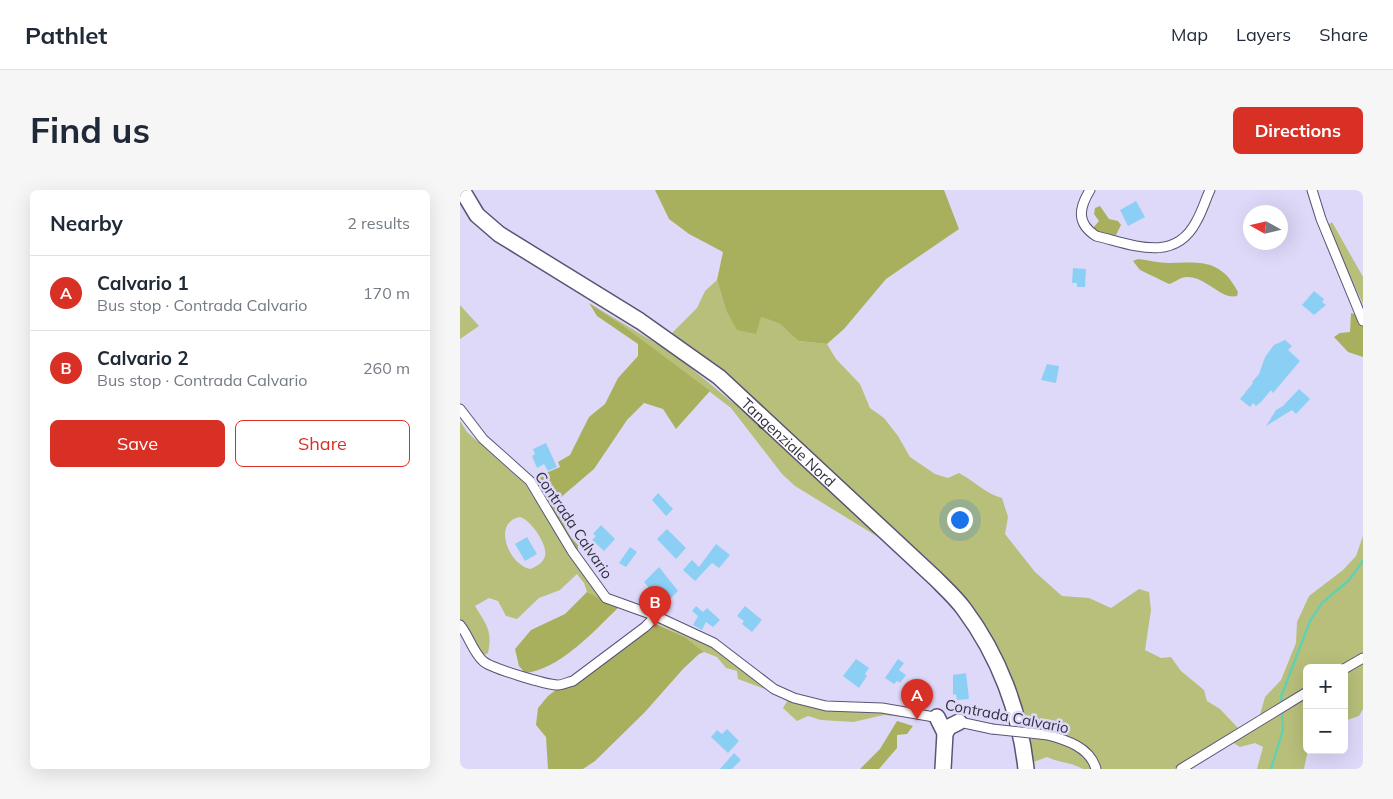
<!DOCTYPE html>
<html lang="en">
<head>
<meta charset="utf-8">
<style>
	:root { --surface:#fff; --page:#f6f6f7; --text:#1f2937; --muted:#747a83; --line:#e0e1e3; --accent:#d93025 }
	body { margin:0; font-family:Mulish,sans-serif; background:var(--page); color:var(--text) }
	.controls { position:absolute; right:15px; bottom:15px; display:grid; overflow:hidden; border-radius:8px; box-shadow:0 5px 20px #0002 }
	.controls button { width:45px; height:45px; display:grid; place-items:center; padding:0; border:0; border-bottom:1px solid var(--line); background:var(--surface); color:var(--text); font:25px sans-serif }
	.compass { position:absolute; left:783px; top:15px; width:45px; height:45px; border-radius:50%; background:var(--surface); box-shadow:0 5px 20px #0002; rotate:278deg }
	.you { position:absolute; left:499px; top:329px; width:18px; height:18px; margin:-12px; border:4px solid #fff; border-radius:50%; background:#1a73e8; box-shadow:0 0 0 8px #1a73e833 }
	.badge { display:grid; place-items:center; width:32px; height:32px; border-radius:50%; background:var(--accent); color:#fff; font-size:16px; font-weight:700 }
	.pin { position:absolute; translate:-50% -41px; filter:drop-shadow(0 1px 2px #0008) }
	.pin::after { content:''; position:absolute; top:26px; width:18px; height:15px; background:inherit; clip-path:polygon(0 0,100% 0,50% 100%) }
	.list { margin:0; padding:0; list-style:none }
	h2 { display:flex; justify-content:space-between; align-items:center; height:65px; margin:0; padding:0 20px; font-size:21px }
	h2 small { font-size:16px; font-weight:400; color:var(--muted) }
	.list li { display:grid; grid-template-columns:32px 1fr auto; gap:15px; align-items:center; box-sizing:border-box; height:75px; padding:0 20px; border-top:1px solid var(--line) }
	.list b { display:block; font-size:19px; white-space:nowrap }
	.list p { margin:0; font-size:16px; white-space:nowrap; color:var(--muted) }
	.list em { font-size:16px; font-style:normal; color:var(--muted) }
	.actions { display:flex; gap:10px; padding:15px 20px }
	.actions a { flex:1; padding:11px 0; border:1px solid var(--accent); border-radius:8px; text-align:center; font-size:18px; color:var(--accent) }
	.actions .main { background:var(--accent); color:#fff }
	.map { position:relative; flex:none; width:903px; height:579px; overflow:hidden; border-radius:8px }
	header { display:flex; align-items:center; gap:30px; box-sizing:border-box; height:70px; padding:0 25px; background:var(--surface); border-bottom:1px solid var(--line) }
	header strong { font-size:24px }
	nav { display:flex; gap:28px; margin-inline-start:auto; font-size:18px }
	.intro { display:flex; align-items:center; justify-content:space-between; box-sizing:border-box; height:120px; padding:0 30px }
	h1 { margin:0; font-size:35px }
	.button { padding:12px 22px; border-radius:8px; background:var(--accent); color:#fff; font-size:18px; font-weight:700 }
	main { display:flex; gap:30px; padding:0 30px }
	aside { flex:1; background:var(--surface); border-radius:8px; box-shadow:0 5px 20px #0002 }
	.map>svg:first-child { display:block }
	.green { fill:#b8bf7a; fill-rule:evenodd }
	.forest { fill:#a9b05d }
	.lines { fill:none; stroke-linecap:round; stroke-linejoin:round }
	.stream { stroke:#65cfb2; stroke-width:2.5 }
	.building { fill:#8ccff4 }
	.minor-casing { stroke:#5a5375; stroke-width:11 }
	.primary-casing { stroke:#5a5375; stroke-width:18 }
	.minor { stroke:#fff; stroke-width:9 }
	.primary { stroke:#fff; stroke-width:15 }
	.minor-bridge-casing { stroke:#5a5375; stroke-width:11; stroke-linecap:butt }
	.minor-bridge { stroke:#fff; stroke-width:9 }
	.labels { text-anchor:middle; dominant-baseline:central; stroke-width:5; stroke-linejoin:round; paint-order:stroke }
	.street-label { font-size:15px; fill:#32303f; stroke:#ded9f9 }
</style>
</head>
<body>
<header>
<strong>Pathlet</strong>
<nav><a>Map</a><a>Layers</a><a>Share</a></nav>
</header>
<div class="intro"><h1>Find us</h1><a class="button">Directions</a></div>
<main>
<aside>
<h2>Nearby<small>2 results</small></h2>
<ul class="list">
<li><span class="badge">A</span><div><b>Calvario 1</b><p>Bus stop · Contrada Calvario</p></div><em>170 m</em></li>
<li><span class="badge">B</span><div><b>Calvario 2</b><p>Bus stop · Contrada Calvario</p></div><em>260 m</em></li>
</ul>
<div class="actions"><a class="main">Save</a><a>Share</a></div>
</aside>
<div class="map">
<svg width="903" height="579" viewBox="0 0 903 579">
	<rect width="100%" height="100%" fill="#ded9f9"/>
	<!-- green -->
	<g class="green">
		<polygon points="872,32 903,87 903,114 867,36"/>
		<path d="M257 90 266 120 301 127 320 134 338 151 367 154 376 169 400 194 410 218 424 228 438 246 450 267 475 284 488 288 499 283C513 290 526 304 542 308L548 327 545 344 575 382 602 406 629 408 651 418 679 399 689 402 691 420 685 460 701 468 711 467 721 481 744 500 747 511 760 519 778 538 714 579H623C611 572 600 573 587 567L571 573 566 551 575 548 569 530 561 531 515 424 211 144 237 118 245 101Z"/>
		<polygon points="129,113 214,164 312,245 418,347 335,296 322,284 271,218 161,134"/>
		<polygon points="0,115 19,136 0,149"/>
		<path d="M0 231 7 242 65 294 112 368 136 400 234 446 263 464 305 499 278 489 277 481 266 478 257 467 244 462 225 447 184 427 139 410 127 402 124 393 117 384 100 400 79 408 57 429 46 426 38 411 29 408 15 416C26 434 33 441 28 463L22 466 0 429ZM60 327C71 330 88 355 85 366 83 373 76 377 70 379 48 374 32 332 60 327Z"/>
		<polygon points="903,346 903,519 899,526 884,531 884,478 847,478 848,560 844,579 797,579 803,557 795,553 780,557 772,552 797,535 805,507 821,490 836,453 837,432 849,406 883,380 896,366"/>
		<polygon points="329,508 419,520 455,528 424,525 393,532 361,530 348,526 337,531 323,518"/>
	</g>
	<!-- forest -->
	<g class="forest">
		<polygon points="195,0 484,0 499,39 426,89 384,139 367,154 338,151 320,134 301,127 296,144 277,140 266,120 257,90 263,62 229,44 209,29"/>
		<polygon points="640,16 649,29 658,31 661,35 656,45 636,44 633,38 639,31 634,24 635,18"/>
		<path d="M678 69C688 70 699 73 709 73 741 72 761 69 778 102L777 106C761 110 747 87 727 87 720 87 716 92 709 94L680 80 673 71Z"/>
		<path d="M129 113 161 134 250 201 216 239 203 219 184 213 167 230 134 279 100 308C100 327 104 341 118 355V361L72 289 100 277 98 272 110 265 129 227 145 214 158 188 178 166V154L137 126Z"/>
		<polygon points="891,123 897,125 903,134 903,167 888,162 874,147 880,143 890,142"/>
		<path d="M127 402 158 418C134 441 99 480 65 483L59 476 55 459 71 440 105 424Z"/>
		<polygon points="187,430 225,447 244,462 239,464 223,479 185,522 135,571 123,579 88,579 86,547 76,535 78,518 88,506"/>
		<polygon points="437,531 453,536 447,544 437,545 437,558 419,579 400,579 420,559"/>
	</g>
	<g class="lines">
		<!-- stream -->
		<g class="stream">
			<polyline points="822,514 821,507 850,431 862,413 889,390 903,371"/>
			<polyline points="811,579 823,540 822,519"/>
		</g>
	</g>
	<!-- building -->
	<g class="building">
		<polygon points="676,11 685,27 668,36 660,20"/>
		<polygon points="613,78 626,79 625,97 617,97 617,93 612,93"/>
		<polygon points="854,101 864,109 862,112 866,115 854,125 842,115"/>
		<polygon points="825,150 832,156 828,160 840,171 813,203 811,200 802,211 796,216 793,213 790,217 780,209 793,193 792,192 799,184 805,167 814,155"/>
		<polygon points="587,174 599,176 596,193 581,190"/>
		<polygon points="839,199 850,209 836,224 832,220 806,236 816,220 823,216"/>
		<polygon points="86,253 97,277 88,281 84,274 77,278 72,266 75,264 73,259"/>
		<polygon points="198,303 213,319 206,326 192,310"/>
		<polygon points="141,335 155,349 144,361 132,350 136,346 133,344"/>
		<polygon points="207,339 226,358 216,369 197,349"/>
		<polygon points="67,347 77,364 65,371 55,354"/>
		<polygon points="256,354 270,365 259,378 252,373 235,391 223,380 232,370 239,377"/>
		<polygon points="170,357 177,362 166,377 159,373"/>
		<polygon points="199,377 218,401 203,416 188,400 189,398 184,392"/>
		<polygon points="236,416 243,422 247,418 260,430 253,437 246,432 242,440 233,435 238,426 232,421"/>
		<polygon points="285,416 302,430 292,442 282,434 284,431 277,426"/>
		<polygon points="396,469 409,478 405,484 407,486 399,498 383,486"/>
		<polygon points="438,469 444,473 439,480 446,485 440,493 437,491 434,494 425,488"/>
		<polygon points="506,483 509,509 497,510 496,504 493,505 493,485"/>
		<polygon points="267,539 279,551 268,563 251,547 257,540 262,544"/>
		<polygon points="274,563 281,570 272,579 260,579"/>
	</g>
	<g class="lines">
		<defs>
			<g id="minor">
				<path d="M630 0C619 18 616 33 636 46 671 54 714 74 736 32 742 22 745 11 750 0"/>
				<polyline points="852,0 861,29 903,131"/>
				<polyline points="0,219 23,249 70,291 112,361 146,408 196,426 254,453 314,499 334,508 366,516 422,518 480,528"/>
				<path d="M0 435C9 446 13 462 23 471 30 478 87 495 98 495 103 495 108 492 113 491L185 437 196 426"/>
				<polyline points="884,479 903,468"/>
				<polyline points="495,531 532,539"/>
				<path d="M588 545C606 550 630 557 636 579"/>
				<polyline points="721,579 847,502"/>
			</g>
			<g id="primary">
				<path id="s1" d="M2 0 17 25 39 44 180 131 259 187 475 388C485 398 496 408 504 419 539 466 560 522 566 579"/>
				<polyline points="477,527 485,543 483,579"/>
				<polyline points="485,543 489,537 499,532"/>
			</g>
		</defs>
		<!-- minor casing -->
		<use href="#minor" class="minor-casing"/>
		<!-- primary casing -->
		<use href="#primary" class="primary-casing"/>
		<!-- minor -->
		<use href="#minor" class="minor"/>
		<!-- primary -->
		<use href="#primary" class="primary"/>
		<defs>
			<polyline id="minor-bridge" points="532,539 588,545"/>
		</defs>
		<!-- minor-bridge casing -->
		<use href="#minor-bridge" class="minor-bridge-casing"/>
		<!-- minor-bridge -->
		<use href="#minor-bridge" class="minor-bridge"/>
	</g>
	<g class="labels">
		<!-- street labels -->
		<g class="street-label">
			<text stroke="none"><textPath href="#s1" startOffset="416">Tangenziale Nord</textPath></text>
			<text transform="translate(114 335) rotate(56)">Contrada Calvario</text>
			<text transform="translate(547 526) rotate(11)">Contrada Calvario</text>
		</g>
	</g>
</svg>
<div class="controls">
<button>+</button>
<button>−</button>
</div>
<svg class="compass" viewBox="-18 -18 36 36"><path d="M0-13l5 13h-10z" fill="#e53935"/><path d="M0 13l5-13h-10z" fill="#747a83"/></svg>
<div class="you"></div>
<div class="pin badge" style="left:457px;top:530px">A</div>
<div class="pin badge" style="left:195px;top:437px">B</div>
</div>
</main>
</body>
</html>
